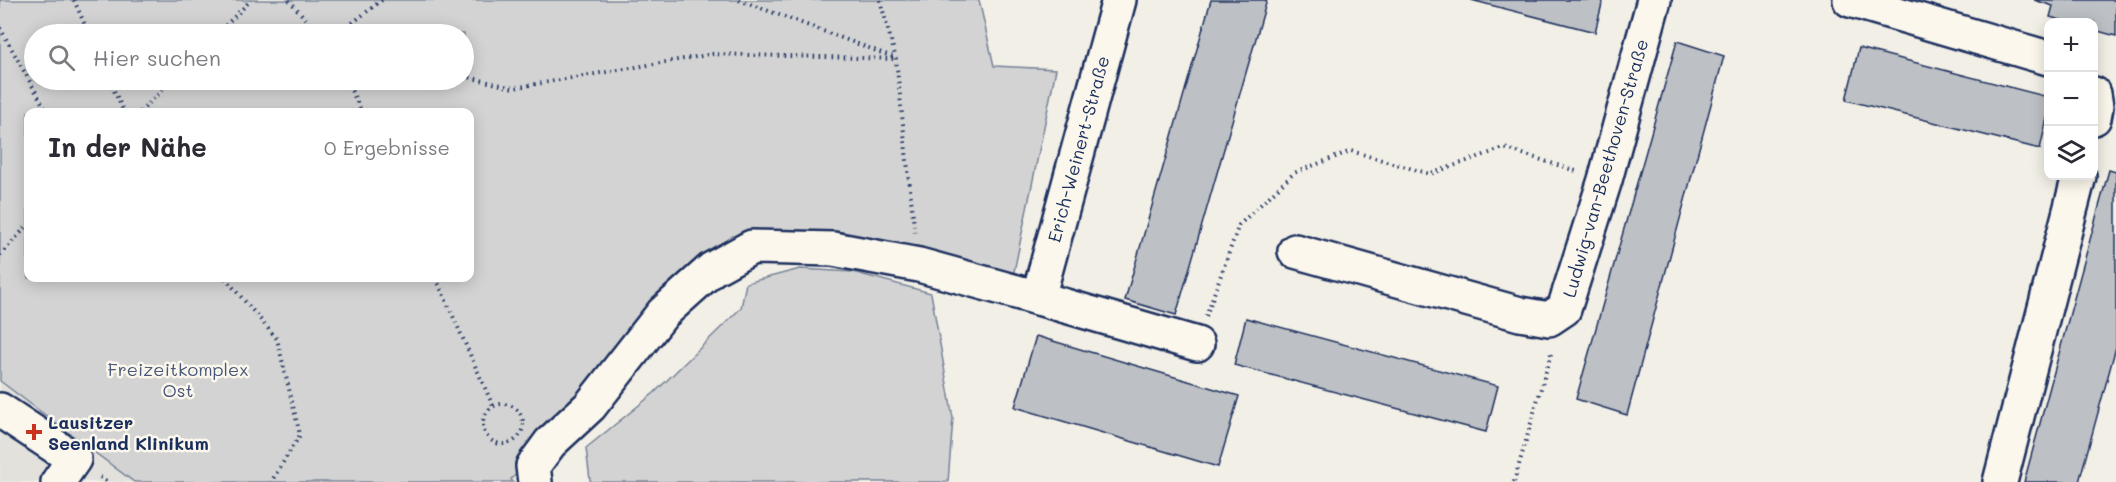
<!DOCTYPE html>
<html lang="de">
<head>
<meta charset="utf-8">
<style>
	:root { --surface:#fff; --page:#f7f7f7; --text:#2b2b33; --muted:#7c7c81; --line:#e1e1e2 }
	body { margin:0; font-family:Mali,sans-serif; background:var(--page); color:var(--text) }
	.controls { position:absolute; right:18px; top:18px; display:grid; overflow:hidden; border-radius:12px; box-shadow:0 3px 15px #0003 }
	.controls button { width:54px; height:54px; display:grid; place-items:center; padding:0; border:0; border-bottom:2px solid var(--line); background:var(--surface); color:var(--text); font:30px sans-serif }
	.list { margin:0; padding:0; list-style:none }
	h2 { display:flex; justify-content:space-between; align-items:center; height:78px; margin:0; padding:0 24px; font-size:26px }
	h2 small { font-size:20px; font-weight:400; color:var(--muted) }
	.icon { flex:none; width:33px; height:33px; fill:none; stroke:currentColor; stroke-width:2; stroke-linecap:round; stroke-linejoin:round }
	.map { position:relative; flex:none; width:2116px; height:482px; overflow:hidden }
	.search { position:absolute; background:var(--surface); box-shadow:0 3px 15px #0003; left:24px; top:24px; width:450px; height:66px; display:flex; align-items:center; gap:15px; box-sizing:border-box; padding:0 21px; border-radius:33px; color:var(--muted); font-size:22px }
	.panel { position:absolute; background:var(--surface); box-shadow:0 3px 15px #0003; left:24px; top:108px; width:450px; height:174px; border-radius:12px }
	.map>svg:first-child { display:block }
	.built { fill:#e2e1dc }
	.green { fill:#d2d3d2; stroke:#768198; stroke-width:1.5; fill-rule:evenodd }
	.building { fill:#bdc0c4; stroke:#1b2f5e; stroke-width:1.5 }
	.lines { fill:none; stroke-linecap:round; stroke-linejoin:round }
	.minor-casing { stroke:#1b2f5e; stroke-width:38 }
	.path { stroke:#1b2f5e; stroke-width:4; stroke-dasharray:1.5 4.5; stroke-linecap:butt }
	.minor { stroke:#fbf7ec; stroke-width:33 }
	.poi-dot { fill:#c8321e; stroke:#fbf7ec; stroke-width:2 }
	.labels { text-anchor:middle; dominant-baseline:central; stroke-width:5; stroke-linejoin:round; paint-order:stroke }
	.street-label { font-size:18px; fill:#1b2f5e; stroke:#fbf7ec }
	.park-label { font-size:18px; fill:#49587b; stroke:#fbf7ec }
	.poi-label { font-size:18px; font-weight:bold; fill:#1b2f5e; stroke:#fbf7ec; text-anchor:start }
</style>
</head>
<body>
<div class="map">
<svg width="2116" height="482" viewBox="0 0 2116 482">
	<rect width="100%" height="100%" fill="#f2efe6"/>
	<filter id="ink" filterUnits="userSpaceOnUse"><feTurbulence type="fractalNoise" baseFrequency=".0167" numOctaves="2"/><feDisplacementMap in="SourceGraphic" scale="12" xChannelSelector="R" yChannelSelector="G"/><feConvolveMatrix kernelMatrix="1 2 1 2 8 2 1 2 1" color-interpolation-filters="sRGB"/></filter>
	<g filter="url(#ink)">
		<!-- built -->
		<polygon class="built" points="0,381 134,482 0,482"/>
		<!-- green -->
		<g class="green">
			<path d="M0 0H979L994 66 1056 69 1010 291 752 247 511 479 513 482H134L0 381ZM34 34H464V80H34ZM28 112H470V278H28Z"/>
			<polygon points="800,269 853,272 931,293 953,418 948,482 592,482 590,480 586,448 654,393 741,308 746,283"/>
		</g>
		<!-- building -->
		<g class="building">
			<polygon points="1211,0 1267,0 1176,315 1125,300"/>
			<polygon points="1471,0 1603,0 1595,32"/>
			<polygon points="2034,0 2116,0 2116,36 2094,30 2094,22 2068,22 2050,17 2053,6"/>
			<polygon points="1677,41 1724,56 1627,415 1576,399"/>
			<polygon points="1859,48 2048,97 2048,114 2040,149 1846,100"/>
			<polygon points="2109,170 2116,172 2116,347 2079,482 2024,482"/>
			<polygon points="1246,318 1498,386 1486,432 1234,365"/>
			<polygon points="1036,336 1239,396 1218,467 1015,407"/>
		</g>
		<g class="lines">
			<defs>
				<g id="minor">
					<polyline points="1850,0 2048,58"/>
					<polyline points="2094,94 2096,107 2094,118"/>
					<polyline points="1295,251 1520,314 1549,319 1564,309 1605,180 1654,0"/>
					<polyline points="1038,298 1197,344"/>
					<polyline points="0,410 74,459 58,482"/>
					<polyline points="535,482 533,466 550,443 590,406 663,313 712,269 752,247 833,249 919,265 1038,298 1119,0"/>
					<polyline points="2000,482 2079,176"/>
				</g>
			</defs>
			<!-- minor casing -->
			<use href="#minor" class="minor-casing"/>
			<!-- path -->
			<g class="path">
				<polyline points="74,0 89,34"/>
				<polyline points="289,0 319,34"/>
				<polyline points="739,0 893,57"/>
				<polyline points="880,0 896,59 915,235"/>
				<polyline points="0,28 47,112"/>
				<polyline points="217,34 251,0"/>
				<polyline points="338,34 382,0"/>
				<polyline points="464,76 513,88 713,54 896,59"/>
				<polyline points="109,80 124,112"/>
				<polyline points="346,80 362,112"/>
				<polyline points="140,112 173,80"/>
				<polyline points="0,255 28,225"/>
				<polyline points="225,278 277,339 300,435 271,482"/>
				<polyline points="436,278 493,406"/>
				<polyline points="1206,316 1239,225 1294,173 1351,151 1430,174 1504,148 1576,171"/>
				<circle cx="503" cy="424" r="20"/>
				<polyline points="100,477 108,482"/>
				<polyline points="1514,482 1552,350"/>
			</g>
			<!-- minor -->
			<use href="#minor" class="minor"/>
		</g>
	</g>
	<!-- markers -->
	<path class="poi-dot" d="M31 423h6v6h6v6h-6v6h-6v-6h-6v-6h6z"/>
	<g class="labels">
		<!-- street labels -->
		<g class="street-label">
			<text transform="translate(1078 149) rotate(-75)">Erich-Weinert-Straße</text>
			<text transform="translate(1605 168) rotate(-74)">Ludwig-van-Beethoven-Straße</text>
		</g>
		<!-- park labels -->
		<g class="park-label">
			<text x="178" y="369">Freizeitkomplex<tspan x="178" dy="21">Ost</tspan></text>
		</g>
		<!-- poi labels -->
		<g class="poi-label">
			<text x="48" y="422">Lausitzer<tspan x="48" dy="21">Seenland Klinikum</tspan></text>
		</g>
	</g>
</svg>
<div class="controls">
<button>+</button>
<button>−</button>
<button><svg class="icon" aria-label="layers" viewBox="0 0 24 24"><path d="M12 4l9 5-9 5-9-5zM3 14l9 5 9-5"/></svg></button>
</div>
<div class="search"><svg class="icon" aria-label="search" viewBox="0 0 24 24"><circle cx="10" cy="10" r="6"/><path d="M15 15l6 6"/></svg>Hier suchen</div>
<section class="panel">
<h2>In der Nähe<small>0 Ergebnisse</small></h2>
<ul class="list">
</ul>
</section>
</div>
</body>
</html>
